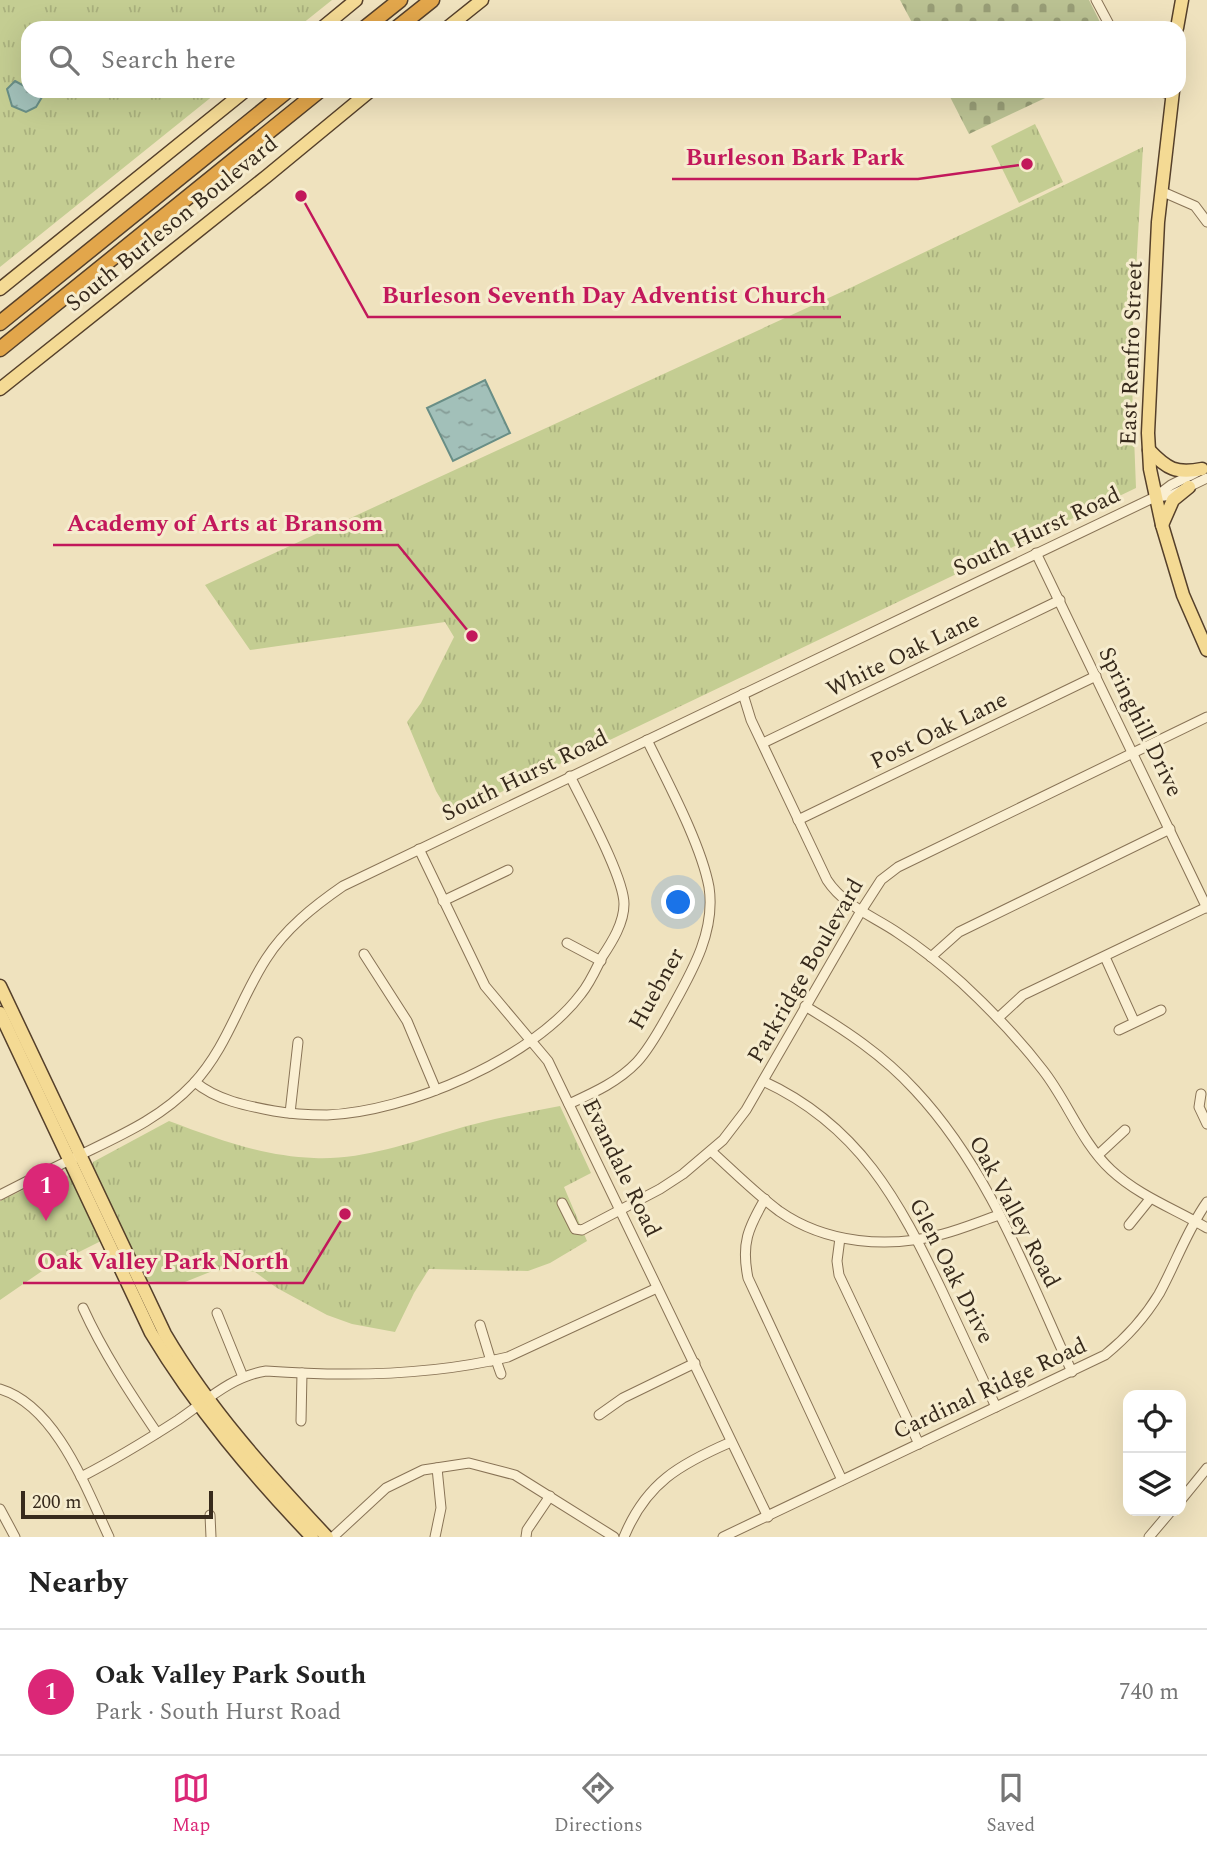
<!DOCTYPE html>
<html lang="en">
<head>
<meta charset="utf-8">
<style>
	:root { --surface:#fff; --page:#f2f2f2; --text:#222; --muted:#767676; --line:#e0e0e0; --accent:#db2777 }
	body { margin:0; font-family:Spectral,serif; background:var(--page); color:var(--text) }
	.controls { position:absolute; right:21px; bottom:21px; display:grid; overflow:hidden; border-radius:14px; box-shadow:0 7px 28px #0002 }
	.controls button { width:63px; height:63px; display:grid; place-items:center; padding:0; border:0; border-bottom:2px solid var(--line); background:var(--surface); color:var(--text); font:35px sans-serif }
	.scale { position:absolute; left:21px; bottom:18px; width:192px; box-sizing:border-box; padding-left:7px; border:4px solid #372a1c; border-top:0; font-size:19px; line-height:24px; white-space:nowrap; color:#372a1c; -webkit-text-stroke:5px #f6ecce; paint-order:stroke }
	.you { position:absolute; left:679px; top:903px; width:24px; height:24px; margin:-18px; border:5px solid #fff; border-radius:50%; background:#1a73e8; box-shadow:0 0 0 10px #1a73e833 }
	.badge { display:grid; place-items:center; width:46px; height:46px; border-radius:50%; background:var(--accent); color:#fff; font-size:23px; font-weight:700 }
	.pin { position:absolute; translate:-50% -58px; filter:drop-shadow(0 2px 4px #0008) }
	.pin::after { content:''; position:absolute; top:37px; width:24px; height:21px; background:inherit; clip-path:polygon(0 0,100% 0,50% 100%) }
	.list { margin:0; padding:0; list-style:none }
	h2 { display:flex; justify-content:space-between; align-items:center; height:91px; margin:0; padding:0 28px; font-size:30px }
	h2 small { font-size:23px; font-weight:400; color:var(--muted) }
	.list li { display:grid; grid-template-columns:46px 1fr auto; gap:21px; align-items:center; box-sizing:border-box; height:126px; padding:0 28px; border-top:2px solid var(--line) }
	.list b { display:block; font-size:26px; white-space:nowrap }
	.list p { margin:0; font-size:23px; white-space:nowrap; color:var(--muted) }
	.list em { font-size:23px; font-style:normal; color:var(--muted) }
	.icon { flex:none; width:38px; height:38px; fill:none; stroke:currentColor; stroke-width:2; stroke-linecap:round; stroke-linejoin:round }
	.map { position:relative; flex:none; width:1207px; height:1537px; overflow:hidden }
	.search { position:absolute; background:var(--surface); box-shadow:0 7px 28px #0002; left:21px; right:21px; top:21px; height:77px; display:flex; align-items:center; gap:18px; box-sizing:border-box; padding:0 24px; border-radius:21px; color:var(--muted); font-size:26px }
	.sheet { height:217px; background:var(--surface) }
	nav { display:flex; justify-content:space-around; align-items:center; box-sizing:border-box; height:98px; border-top:2px solid var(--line); background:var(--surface); font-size:19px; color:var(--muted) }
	nav a { display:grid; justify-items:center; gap:4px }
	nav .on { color:var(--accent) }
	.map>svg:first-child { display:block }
	.grass { fill:url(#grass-tufts) }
	.cemetery { fill:url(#cemetery-stones) }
	.water { fill:url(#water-ripples); stroke:#698e86; stroke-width:2 }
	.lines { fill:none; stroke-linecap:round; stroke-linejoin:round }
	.minor-casing { stroke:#887356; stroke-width:11 }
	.major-casing { stroke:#55402b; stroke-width:15 }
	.highway-casing { stroke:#55402b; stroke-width:17 }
	.minor { stroke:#faefd2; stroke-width:9 }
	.major { stroke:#f4da94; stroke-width:12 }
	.highway { stroke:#e2a64b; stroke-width:14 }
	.labels { text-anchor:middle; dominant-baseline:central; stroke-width:6; stroke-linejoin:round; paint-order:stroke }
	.street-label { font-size:23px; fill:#372a1c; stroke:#f6ecce }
	.leader { fill:none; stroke:#c2185b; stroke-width:2.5 }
	.callout-dot { fill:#c2185b; stroke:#f6ecce; stroke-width:2.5 }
	.callout-label { font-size:24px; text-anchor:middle; font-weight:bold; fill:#c2185b; stroke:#f6ecce; stroke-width:6; stroke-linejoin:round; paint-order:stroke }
</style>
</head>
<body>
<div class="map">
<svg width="1207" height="1537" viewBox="0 0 1207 1537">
	<defs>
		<pattern id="grass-tufts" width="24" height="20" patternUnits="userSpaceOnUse" patternTransform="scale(1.75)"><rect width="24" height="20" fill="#c4cd92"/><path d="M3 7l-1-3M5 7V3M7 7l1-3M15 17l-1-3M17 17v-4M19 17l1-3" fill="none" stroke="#a9b07d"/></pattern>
		<pattern id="cemetery-stones" width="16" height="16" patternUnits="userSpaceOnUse" patternTransform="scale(1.75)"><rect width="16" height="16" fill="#bac192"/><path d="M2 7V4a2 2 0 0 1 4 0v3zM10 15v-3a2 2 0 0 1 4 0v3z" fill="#989d76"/></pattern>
		<pattern id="water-ripples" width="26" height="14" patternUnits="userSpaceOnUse" patternTransform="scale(1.75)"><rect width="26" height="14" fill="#a2c0b9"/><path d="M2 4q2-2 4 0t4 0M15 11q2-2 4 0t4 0" fill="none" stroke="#859c96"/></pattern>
	</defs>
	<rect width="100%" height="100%" fill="#efe2be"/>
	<!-- grass -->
	<g class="grass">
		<polygon points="0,0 332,0 297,28 28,28 28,91 219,91 0,267"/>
		<polygon points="1035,124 1063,182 1019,203 991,146"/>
		<polygon points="1143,147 1131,359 1136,488 451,816 436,791 407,722 421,703 454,637 445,622 250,650 205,585 848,289"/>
		<path d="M560 1106 591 1173 564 1187 587 1241 550 1263 528 1271 429 1269 414 1293 395 1332 352 1324 327 1315 277 1288 255 1272 231 1268 210 1272 180 1284 146 1281 92 1169 93 1162 169 1121C217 1139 262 1156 314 1158 362 1160 405 1144 450 1131 486 1120 523 1113 560 1106Z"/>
		<polygon points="59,1173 71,1177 101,1241 45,1269 0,1300 0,1201"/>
	</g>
	<!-- cemetery -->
	<g class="cemetery">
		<polygon points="900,0 1089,0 1103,28 915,28"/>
		<polygon points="947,91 1060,91 969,134"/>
	</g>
	<!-- water -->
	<g class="water">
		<polygon points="15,81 28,88 28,91 33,91 42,97 36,107 26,112 12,106 7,89"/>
		<polygon points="485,380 510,433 453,461 427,408"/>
	</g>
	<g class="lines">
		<defs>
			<g id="minor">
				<polyline points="1096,0 1111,28"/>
				<polyline points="1156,91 1173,95"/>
				<polyline points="1163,192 1195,206 1207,222"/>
				<polyline points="1156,497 1172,495 1207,478"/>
				<polyline points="1036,553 1207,908"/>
				<path d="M743 694 751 720 827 880C844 906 873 916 898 933 921 948 942 965 962 983 990 1009 1018 1038 1042 1069 1067 1100 1081 1142 1111 1170 1139 1196 1175 1209 1207 1228"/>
				<polyline points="763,743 1060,600"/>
				<polyline points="798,820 1096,676"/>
				<polyline points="419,849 485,986 548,1061 768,1517"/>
				<polyline points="443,901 508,870"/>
				<polyline points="567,943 601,961"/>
				<polyline points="364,954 407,1021 436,1090"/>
				<polyline points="931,957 959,932 1170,829"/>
				<polyline points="1105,957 1134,1021"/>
				<path d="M805 1006C845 1030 883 1055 915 1090 989 1169 1027 1274 1072 1372"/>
				<polyline points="998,1018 1023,995 1207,907"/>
				<polyline points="1119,1030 1161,1010"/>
				<path d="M763 1081C859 1125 899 1201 942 1291 960 1330 978 1369 996 1407"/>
				<path d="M195 1082C216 1100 247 1106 274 1111 291 1114 309 1115 327 1115 407 1112 532 1059 581 994 590 983 596 969 602 957 612 942 624 923 624 904 624 877 583 803 570 776"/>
				<polyline points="1201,1094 1199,1107 1207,1124"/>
				<path d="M569 1104C593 1093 618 1082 637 1062 650 1048 660 1029 669 1013 690 975 716 933 709 887 701 844 667 781 647 740"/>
				<polyline points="290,1113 298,1042"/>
				<path d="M711 1151C733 1171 755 1193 779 1211 826 1244 889 1249 943 1234 962 1229 981 1221 999 1215"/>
				<polyline points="1098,1155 1125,1130"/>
				<path d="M0 1195C25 1182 51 1169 76 1157 119 1136 160 1119 193 1084 227 1048 240 999 266 959 285 929 314 906 343 886L1155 497 1171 485 1197 472"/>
				<path d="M765 1199C748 1228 741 1244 748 1278L842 1480"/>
				<polyline points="562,1203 575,1229 582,1230 660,1189 683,1174 723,1140 746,1110 861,911 881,880 898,867 1207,717"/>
				<polyline points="1129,1225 1150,1199"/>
				<polyline points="840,1238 837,1261 839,1275 919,1444"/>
				<path d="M83 1308C103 1352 130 1393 157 1433"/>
				<polyline points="217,1313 243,1377"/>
				<polyline points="480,1325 491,1361"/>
				<polyline points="496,1360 501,1374"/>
				<path d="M0 1389C56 1406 86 1488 109 1537"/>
				<polyline points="599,1415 623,1398 695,1363"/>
				<polyline points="301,1421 302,1373"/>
				<path d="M81 1477C114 1460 147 1440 178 1420 206 1401 232 1376 266 1371 347 1377 429 1376 508 1357L657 1288"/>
				<polyline points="1181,1500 1207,1468"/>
				<polyline points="0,1509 15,1537"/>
				<polyline points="210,1515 211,1537"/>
				<polyline points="333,1537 386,1488 423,1470 469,1463 515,1475 614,1537"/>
				<polyline points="435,1537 441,1508 437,1468"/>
				<polyline points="526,1537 527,1530 550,1496"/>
				<path d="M624 1537C646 1483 680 1464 731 1442"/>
				<path d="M723 1537 1105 1355C1126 1338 1145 1317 1159 1294 1176 1263 1187 1230 1207 1202"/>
				<polyline points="1149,1537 1171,1511"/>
			</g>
			<g id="major">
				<polyline points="322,28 356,0"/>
				<polyline points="447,28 482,0"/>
				<polyline points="1177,28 1182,0"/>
				<polyline points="1173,91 1158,222 1148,433 1150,469 1162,525 1183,595 1207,650"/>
				<polyline points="0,289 245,91"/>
				<polyline points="0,389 267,176 370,91"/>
				<path d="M1149 450C1167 469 1176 474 1202 469"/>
				<polyline points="1162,525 1173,500 1189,487"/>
				<path d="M0 986 165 1334C209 1409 267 1473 327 1537"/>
				<path d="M0 1013 151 1333C196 1408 252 1474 312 1537"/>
			</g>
			<g id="highway">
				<polyline points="365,28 400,0"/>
				<polyline points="397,28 432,0"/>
				<polyline points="0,323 287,91"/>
				<polyline points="0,349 319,91"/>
			</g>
		</defs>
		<!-- minor casing -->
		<use href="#minor" class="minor-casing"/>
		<!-- major casing -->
		<use href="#major" class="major-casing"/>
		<!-- highway casing -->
		<use href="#highway" class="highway-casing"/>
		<!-- minor -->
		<use href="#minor" class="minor"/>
		<!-- major -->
		<use href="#major" class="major"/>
		<!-- highway -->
		<use href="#highway" class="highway"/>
	</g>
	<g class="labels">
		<!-- street labels -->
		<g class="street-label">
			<text transform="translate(172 224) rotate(-39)">South Burleson Boulevard</text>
			<text transform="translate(1132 353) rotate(-88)">East Renfro Street</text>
			<text transform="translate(1037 532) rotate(-25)">South Hurst Road</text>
			<text transform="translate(903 655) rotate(-26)">White Oak Lane</text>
			<text transform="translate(1140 722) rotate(64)">Springhill Drive</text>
			<text transform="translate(939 731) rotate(-26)">Post Oak Lane</text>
			<text transform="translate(525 776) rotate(-26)">South Hurst Road</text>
			<text transform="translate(806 971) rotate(-60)">Parkridge Boulevard</text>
			<text transform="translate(657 989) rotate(-61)">Huebner</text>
			<text transform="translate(621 1168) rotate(64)">Evandale Road</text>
			<text transform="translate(1014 1212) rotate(62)">Oak Valley Road</text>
			<text transform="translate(951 1271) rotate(63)">Glen Oak Drive</text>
			<text transform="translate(990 1389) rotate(-25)">Cardinal Ridge Road</text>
		</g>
	</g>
	<!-- callouts -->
	<path class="leader" d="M1027 164L918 179H672M301 196L368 317H841M472 636L398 545H53M345 1214L303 1283H23"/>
	<g class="callout-dot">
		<circle cx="1027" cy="164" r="7"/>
		<circle cx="301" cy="196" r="7"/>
		<circle cx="472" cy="636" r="7"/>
		<circle cx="345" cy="1214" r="7"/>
	</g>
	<g class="callout-label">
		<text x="795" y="165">Burleson Bark Park</text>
		<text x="604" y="303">Burleson Seventh Day Adventist Church</text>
		<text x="225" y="531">Academy of Arts at Bransom</text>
		<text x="163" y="1269">Oak Valley Park North</text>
	</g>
</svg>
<div class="controls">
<button><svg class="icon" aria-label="locate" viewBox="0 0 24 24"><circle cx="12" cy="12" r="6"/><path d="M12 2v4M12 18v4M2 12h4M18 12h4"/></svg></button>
<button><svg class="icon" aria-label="layers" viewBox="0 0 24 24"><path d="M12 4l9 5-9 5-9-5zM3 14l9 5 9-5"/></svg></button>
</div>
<div class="scale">200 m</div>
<div class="you"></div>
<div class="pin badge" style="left:46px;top:1221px">1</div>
<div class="search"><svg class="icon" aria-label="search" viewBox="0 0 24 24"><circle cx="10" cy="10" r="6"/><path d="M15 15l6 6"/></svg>Search here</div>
</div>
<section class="sheet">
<h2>Nearby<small></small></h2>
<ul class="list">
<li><span class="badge">1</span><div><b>Oak Valley Park South</b><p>Park · South Hurst Road</p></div><em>740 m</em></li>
</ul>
</section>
<nav>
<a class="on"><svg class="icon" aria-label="map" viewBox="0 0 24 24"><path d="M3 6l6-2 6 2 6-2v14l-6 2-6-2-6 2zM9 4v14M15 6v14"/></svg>Map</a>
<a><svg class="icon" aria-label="directions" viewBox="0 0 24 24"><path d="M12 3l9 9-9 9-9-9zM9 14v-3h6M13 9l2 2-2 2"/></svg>Directions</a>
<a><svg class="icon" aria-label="saved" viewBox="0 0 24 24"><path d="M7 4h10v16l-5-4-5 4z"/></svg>Saved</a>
</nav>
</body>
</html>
